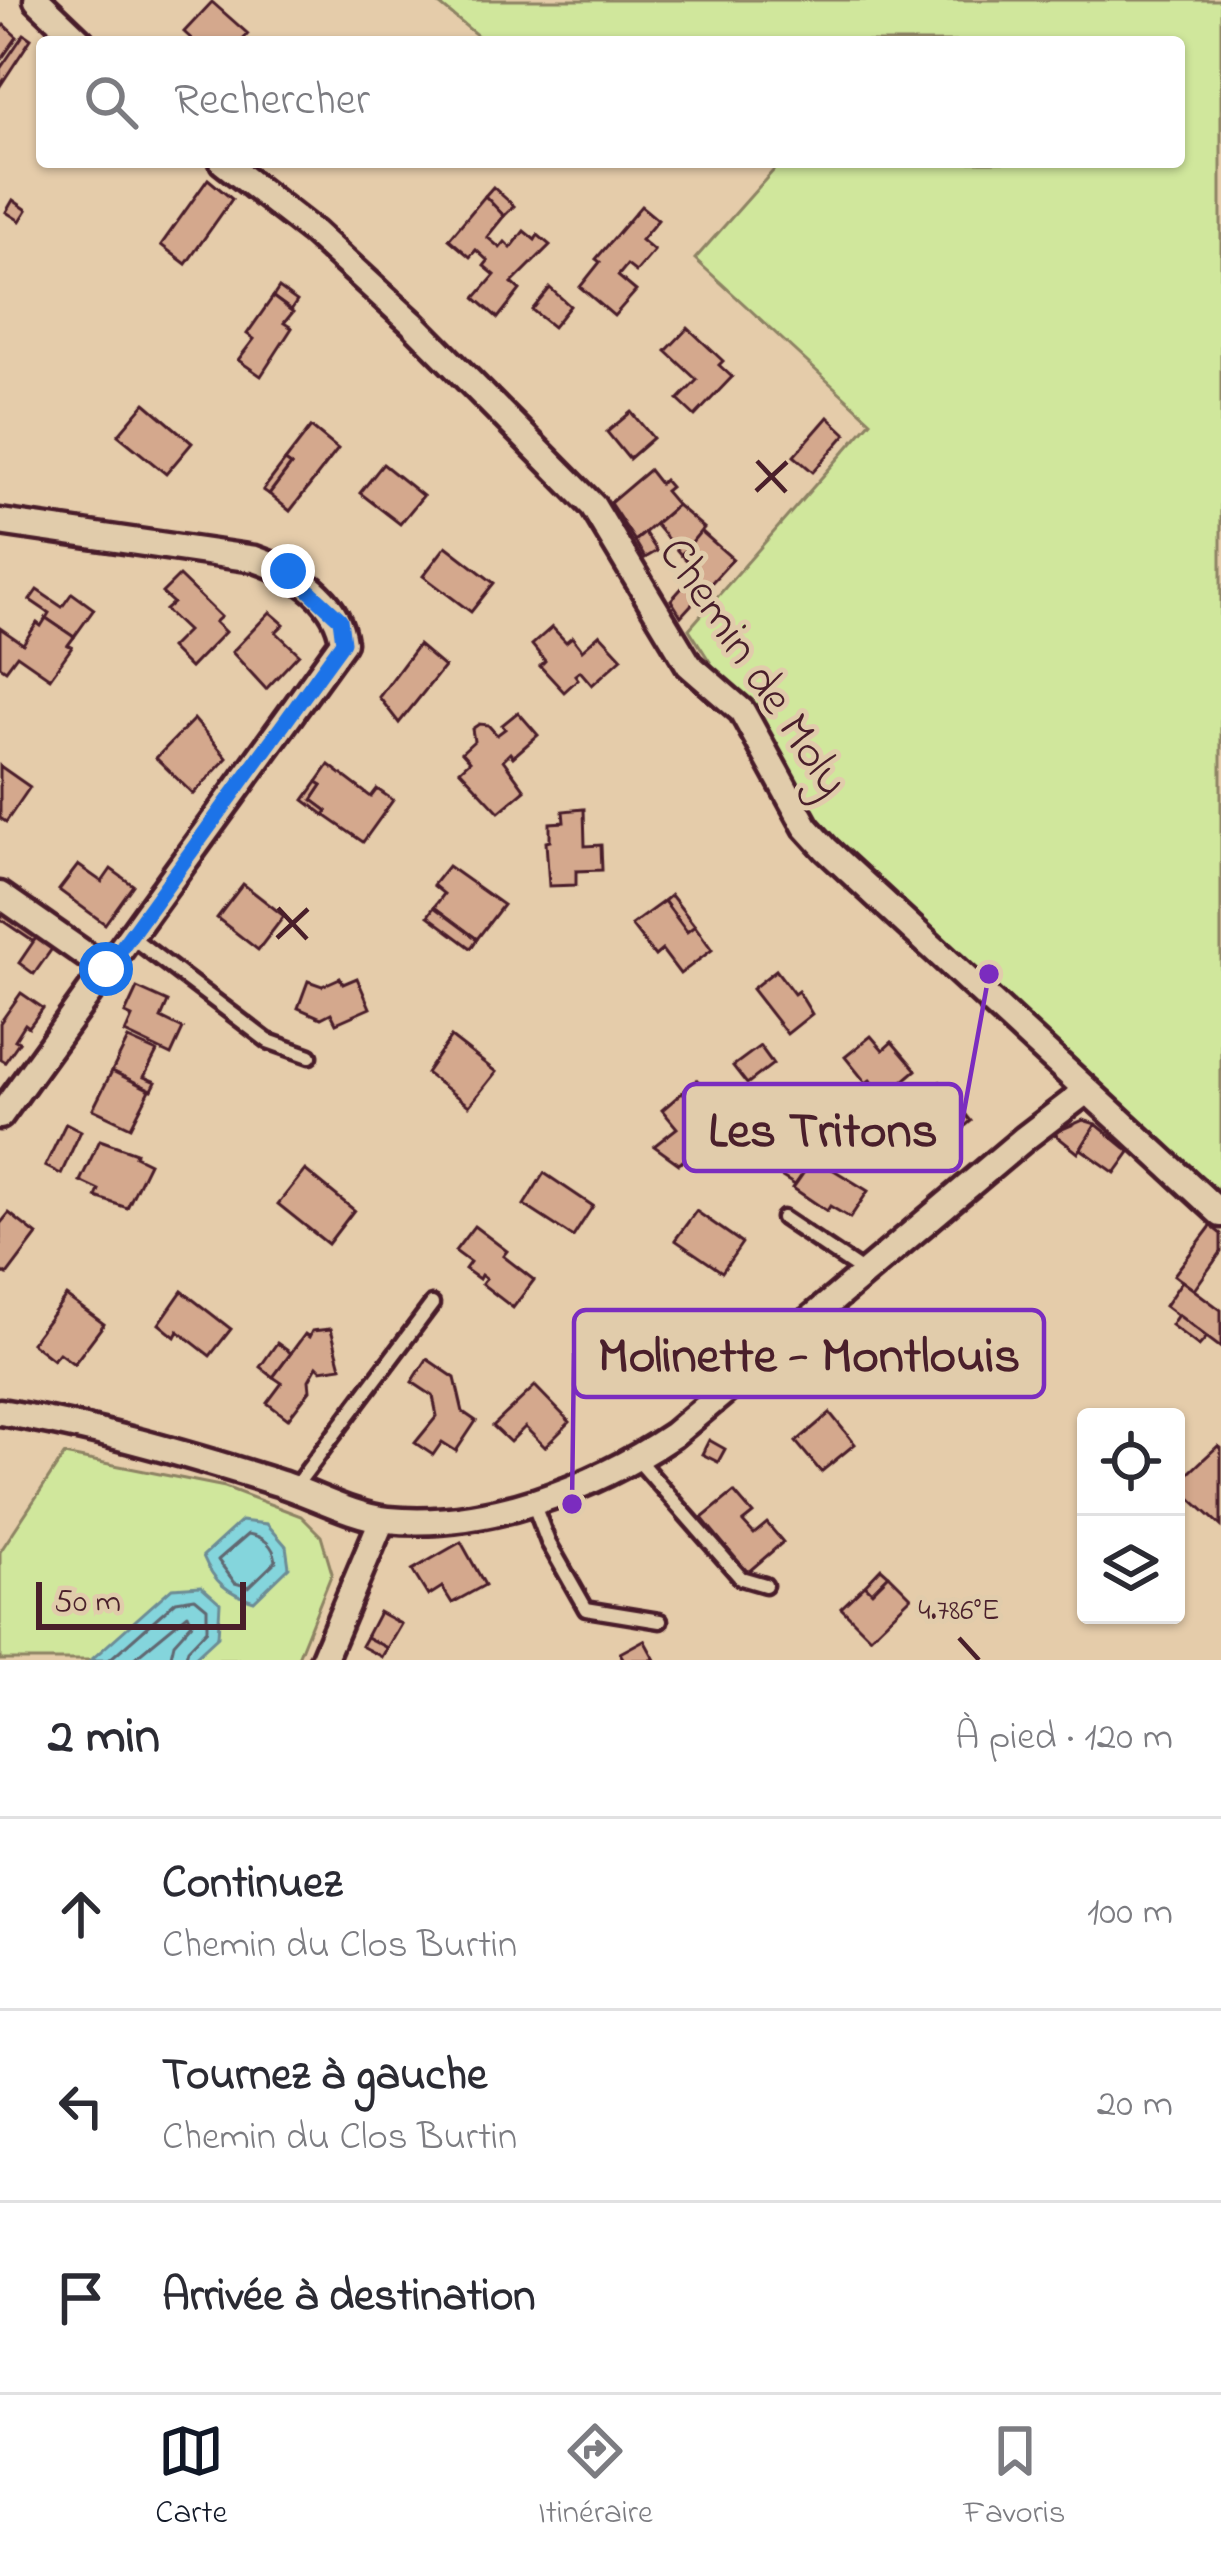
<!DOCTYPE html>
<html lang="fr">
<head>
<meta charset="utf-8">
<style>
	:root { --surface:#fff; --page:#f7f7f7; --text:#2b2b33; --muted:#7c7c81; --line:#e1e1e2; --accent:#111827 }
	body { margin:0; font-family:"Indie Flower",sans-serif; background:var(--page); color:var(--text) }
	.controls { position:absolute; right:36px; bottom:36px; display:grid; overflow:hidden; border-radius:12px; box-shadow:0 3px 9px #0004 }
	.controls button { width:108px; height:108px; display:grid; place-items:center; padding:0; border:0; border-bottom:3px solid var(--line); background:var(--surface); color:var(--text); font:60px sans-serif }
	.scale { position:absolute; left:36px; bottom:30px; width:210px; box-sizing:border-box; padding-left:12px; border:6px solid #4a1f2b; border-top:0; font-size:33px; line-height:42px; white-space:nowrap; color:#4a1f2b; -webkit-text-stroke:9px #e1ccab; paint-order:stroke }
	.stop { position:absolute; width:36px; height:36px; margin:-27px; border:9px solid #1a73e8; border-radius:50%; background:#fff }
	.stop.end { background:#1a73e8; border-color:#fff; box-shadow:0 3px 12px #0008 }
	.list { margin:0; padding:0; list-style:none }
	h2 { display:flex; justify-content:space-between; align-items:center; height:156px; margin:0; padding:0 48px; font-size:51px }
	h2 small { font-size:39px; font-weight:400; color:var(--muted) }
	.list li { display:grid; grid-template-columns:78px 1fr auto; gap:36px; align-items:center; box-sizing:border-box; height:192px; padding:0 48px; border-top:3px solid var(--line) }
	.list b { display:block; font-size:45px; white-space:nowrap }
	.list p { margin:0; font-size:39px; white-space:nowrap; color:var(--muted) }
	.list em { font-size:39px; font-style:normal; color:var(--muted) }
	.icon { flex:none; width:66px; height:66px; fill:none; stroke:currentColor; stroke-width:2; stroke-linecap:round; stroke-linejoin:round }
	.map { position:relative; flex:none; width:1221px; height:1660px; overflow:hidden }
	.search { position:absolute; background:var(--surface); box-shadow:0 3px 9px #0004; left:36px; right:36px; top:36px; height:132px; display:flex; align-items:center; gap:30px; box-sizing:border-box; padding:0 42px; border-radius:12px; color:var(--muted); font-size:45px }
	.sheet { height:732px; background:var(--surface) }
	nav { display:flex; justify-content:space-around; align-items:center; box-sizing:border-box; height:168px; border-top:3px solid var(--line); background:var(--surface); font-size:33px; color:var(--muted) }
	nav a { display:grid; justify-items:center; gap:6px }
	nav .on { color:var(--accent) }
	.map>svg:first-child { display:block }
	.green { fill:#d0e79c; stroke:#8d8364; stroke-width:3 }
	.water { fill:#84d5dc; stroke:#6d8c95; stroke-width:3 }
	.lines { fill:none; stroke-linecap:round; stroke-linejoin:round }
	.shore { stroke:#616872; stroke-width:3 }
	.building { fill:#d4a88d; stroke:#4a1f2b; stroke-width:3 }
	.lane-casing { stroke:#4a1f2b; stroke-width:21 }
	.street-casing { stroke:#4a1f2b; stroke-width:33 }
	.lane { stroke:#e1ccab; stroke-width:12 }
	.street { stroke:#e1ccab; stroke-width:24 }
	.route { stroke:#1a73e8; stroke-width:15 }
	.ticks { fill:none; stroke:#4a1f2b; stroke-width:4.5 }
	.labels { text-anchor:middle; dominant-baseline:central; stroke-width:10; stroke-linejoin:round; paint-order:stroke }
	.street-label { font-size:48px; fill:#4a1f2b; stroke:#e1ccab }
	.ticks-label { font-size:30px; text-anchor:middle; fill:#4a1f2b; stroke:#e1ccab; stroke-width:10; stroke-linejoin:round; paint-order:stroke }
	.leader { fill:none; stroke:#7b2cbf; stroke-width:4.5 }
	.callout-dot { fill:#7b2cbf; stroke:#e1ccab; stroke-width:4.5 }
	.callout { fill:#e1ccab; stroke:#7b2cbf; stroke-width:4.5 }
	.callout-label { font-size:51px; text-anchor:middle; font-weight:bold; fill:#4a1f2b }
</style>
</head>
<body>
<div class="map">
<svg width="1221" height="1660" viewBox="0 0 1221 1660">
	<rect width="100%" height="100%" fill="#e5ccaa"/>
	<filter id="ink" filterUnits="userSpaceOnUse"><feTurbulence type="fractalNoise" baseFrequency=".00833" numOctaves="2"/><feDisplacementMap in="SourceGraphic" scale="24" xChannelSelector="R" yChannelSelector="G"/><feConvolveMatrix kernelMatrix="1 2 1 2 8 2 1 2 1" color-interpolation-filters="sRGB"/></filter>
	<g filter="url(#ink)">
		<!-- green -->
		<g class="green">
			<polygon points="434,0 1221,0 1221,1181 1215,1193 809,817 689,629 871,421 695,259 781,162 1179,162 1179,42 485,42"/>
			<polygon points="64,1455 225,1487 301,1516 321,1536 332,1573 297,1660 0,1660 0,1552"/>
		</g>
		<!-- water -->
		<g class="water">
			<path d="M241 1521 267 1524 286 1546 289 1567 254 1601C227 1593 214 1582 203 1556Z"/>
			<polygon points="201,1586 220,1603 218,1636 192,1660 91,1660 172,1588"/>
		</g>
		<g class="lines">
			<!-- shore -->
			<g class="shore">
				<path d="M248 1534C263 1536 274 1545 276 1561L249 1587 235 1583 218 1560Z"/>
				<polyline points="109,1660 176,1601 195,1598 207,1608 207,1629 188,1649 185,1660"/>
				<polyline points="132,1660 188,1614 192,1623 174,1643 170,1660"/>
			</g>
		</g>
		<!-- building -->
		<g class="building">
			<polygon points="212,2 248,34 241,42 195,42 184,32"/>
			<polygon points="4,25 17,37 0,61 0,30"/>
			<polygon points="24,34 31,39 0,86 0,69"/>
			<polygon points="208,179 232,199 186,264 161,245"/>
			<polygon points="493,187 514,206 504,216 485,196"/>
			<polygon points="485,196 504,216 487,237 500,248 505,242 511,248 524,231 535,240 538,235 550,245 512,283 520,290 498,318 475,298 495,275 484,266 488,261 476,250 470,257 449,239"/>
			<polygon points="13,200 27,210 20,221 6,212"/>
			<polygon points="641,206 658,220 641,240 654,251 636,272 627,265 618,276 636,291 614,316 580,287 600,262 596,259"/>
			<polygon points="279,288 297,301 291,310 273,297"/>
			<polygon points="550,288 570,306 553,327 532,310"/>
			<polygon points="273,297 293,312 284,323 292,328 261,376 238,360 254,339 247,334"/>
			<polygon points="688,328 723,361 719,365 732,377 695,416 678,400 697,380 666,351"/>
			<polygon points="145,403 192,443 166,474 118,435"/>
			<polygon points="631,412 653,438 629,459 607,432"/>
			<polygon points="828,417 846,434 813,472 794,456"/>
			<polygon points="311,427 338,449 290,511 269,494 291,465 285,461"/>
			<polygon points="285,461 291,465 269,494 263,490"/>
			<polygon points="383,464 423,496 400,524 360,493"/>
			<polygon points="649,470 660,484 664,480 670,487 665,491 677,505 635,541 610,503"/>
			<polygon points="677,505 704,528 681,555 655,524"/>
			<polygon points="701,531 733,559 681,616 671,600 698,570 681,555"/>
			<polygon points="645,533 657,551 645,558 635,541"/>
			<polygon points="446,546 494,583 471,612 423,576"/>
			<polygon points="179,576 221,617 215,622 225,632 190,668 170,648 187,631 165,610 173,603 162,593"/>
			<polygon points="37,590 62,607 72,593 94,609 74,637 46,618 49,613 30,600"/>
			<polygon points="270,612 284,624 276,632 299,654 266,689 232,652"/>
			<polygon points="46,618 74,637 68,645 72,647 50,678 17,655 6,670 0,666 0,628 23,644 37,623 41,626"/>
			<polygon points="552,627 566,642 572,637 582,650 600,634 622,658 592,685 580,671 575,675 578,679 564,692 540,666 545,661 532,645"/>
			<polygon points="418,645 444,667 399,723 379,697"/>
			<polygon points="518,712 538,735 513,757 510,753 503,760 525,790 499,812 460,770 470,761 462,752 474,741 472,729 479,724 488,725 497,735 505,729 502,725"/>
			<polygon points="194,719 227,758 193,794 156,758"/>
			<polygon points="329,765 371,797 377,789 393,800 363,842 324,815 327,811 312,800 322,785 317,782"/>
			<polygon points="0,766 30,787 6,822 0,818"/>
			<polygon points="317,782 322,785 312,800 327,811 324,815 304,800"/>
			<polygon points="584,809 585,846 601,845 602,870 576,871 576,885 549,886 546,842 550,841 550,823 564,822 563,811"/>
			<polygon points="78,865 102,882 111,869 133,885 105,924 59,890"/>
			<polygon points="448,866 503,905 477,939 434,907 444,894 433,885"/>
			<polygon points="243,884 284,916 258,950 217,918"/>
			<polygon points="671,895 695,926 687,932 664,901"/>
			<polygon points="664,901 687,932 695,926 712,950 680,974 662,950 655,956 631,925"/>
			<polygon points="434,907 477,939 471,948 428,916"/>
			<polygon points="6,908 40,932 34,942 0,919"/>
			<polygon points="40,932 56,943 34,974 19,963"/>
			<polygon points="776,970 794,994 798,991 812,1014 787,1034 752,989"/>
			<polygon points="340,978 343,984 357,978 370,1008 336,1023 331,1013 321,1018 298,1008 308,981 322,986"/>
			<polygon points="137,988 168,1002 161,1018 183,1029 171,1055 125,1033 132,1017 125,1014"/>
			<polygon points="21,993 43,1008 29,1027 25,1024 15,1040 19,1042 5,1062 0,1059 0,1023"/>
			<polygon points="871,1036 883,1050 892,1042 916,1070 884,1097 870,1080 866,1083 845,1057"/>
			<polygon points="451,1037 496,1072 469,1106 426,1073"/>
			<polygon points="128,1039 157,1052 144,1077 156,1082 152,1090 112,1071"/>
			<polygon points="760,1046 773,1064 747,1084 733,1066"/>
			<polygon points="112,1071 150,1090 131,1127 93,1109"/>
			<polygon points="697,1080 718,1106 686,1133 699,1148 679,1164 654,1146 677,1128 662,1110"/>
			<polygon points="940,1082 971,1121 944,1144 912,1105"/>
			<polygon points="1083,1120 1096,1124 1078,1153 1053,1133"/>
			<polygon points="66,1123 81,1131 61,1174 45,1166"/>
			<polygon points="766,1124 818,1152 795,1185 745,1154"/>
			<polygon points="1096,1124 1130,1152 1115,1173 1081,1149"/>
			<polygon points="100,1140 136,1153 135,1156 149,1163 127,1208 96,1197 99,1190 80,1181"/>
			<polygon points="814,1158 868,1191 850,1218 830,1206 827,1211 793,1188"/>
			<polygon points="305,1170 354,1210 328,1244 278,1204"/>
			<polygon points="544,1173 593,1206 573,1237 524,1205"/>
			<polygon points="696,1211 742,1243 722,1272 675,1240"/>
			<polygon points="9,1213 37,1235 7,1275 0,1270 0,1224"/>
			<polygon points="474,1226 507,1251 503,1256 534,1280 513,1308 482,1284 486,1279 481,1275 479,1279 465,1269 470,1262 455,1251"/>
			<polygon points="1211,1226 1221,1234 1221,1252 1194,1290 1174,1275"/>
			<polygon points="1182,1281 1221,1310 1221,1348 1165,1306"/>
			<polygon points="182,1291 231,1329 210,1356 178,1331 175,1337 159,1324"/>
			<polygon points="66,1296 104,1324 74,1364 59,1353 53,1360 31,1343"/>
			<polygon points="1178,1315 1207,1337 1199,1346 1171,1325"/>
			<polygon points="331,1329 341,1367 321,1370 317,1366 309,1380 310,1390 288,1419 267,1403 282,1383 273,1377 305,1334 309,1337 312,1331"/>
			<polygon points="277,1343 291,1353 273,1377 260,1367"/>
			<polygon points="427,1359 455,1378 463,1412 476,1421 456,1451 442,1442 433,1455 415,1443 437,1416 433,1396 412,1382"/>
			<polygon points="535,1386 570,1422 545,1447 525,1427 510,1442 493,1426"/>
			<polygon points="830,1413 855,1444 821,1472 796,1442"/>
			<polygon points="709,1440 725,1449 718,1462 702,1454"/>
			<polygon points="1218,1446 1221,1448 1221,1526 1176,1485"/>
			<polygon points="734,1492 753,1514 743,1522 754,1534 767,1523 783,1542 747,1573 702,1518"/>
			<polygon points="461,1542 485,1585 452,1603 442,1587 428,1596 412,1570"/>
			<polygon points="881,1568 889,1575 872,1592 865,1585"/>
			<polygon points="889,1575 911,1597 870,1637 841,1608 865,1585 872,1592"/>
			<polygon points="379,1612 401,1624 387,1648 366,1637"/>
			<polygon points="366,1637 387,1648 382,1657 361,1646"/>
			<polygon points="644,1640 655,1660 624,1660 620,1653"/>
		</g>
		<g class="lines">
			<defs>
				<g id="lane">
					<polyline points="130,936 268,1041 310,1056"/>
					<polyline points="783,1218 865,1273"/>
					<polyline points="637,1459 741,1578 765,1585"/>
					<polyline points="294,1488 432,1304"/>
					<polyline points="532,1500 548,1542 586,1609 660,1621"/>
				</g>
				<g id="street">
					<polyline points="37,0 81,42"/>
					<polyline points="223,162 313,232 412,323 593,506 689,665 742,711 806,827 826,849 1221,1214"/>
					<path d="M0 522 255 559C295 573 337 597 343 642L0 1116"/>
					<polyline points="0,895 106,969"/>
					<path d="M0 1412C93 1427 186 1454 275 1482 311 1493 351 1516 388 1520 485 1530 594 1488 673 1435L1025 1138 1085 1092"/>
					<polyline points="323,1660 382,1520"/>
				</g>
			</defs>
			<!-- lane casing -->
			<use href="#lane" class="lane-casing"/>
			<!-- street casing -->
			<use href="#street" class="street-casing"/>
			<!-- lane -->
			<use href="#lane" class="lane"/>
			<!-- street -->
			<use href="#street" class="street"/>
		</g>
	</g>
	<g class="lines" filter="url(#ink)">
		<!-- route -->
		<polyline class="route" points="106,969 343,642 340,619 288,571"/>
	</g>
	<!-- ticks -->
	<path class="ticks" d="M757 461 786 492M756 491 787 462M278 908 307 939M277 938 308 909M959 1638 979 1660"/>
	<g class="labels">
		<!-- street labels -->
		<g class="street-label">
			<text transform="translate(752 668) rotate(56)">Chemin de Moly</text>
		</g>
	</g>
	<g class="ticks-label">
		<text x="959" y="1619">4.786°E</text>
	</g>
	<!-- callouts -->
	<path class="leader" d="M989 974L961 1128M572 1504L574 1353"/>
	<g class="callout-dot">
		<circle cx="989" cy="974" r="12"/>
		<circle cx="572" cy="1504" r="12"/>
	</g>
	<g class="callout">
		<rect x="684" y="1084" width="277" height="87" rx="12"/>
		<rect x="574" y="1310" width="470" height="87" rx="12"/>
	</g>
	<g class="callout-label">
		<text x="823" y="1146">Les Tritons</text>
		<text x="809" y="1371">Molinette - Montlouis</text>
	</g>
</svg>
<div class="controls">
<button><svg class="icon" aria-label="locate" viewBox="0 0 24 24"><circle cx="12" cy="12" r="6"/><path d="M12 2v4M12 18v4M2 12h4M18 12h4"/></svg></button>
<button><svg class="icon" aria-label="layers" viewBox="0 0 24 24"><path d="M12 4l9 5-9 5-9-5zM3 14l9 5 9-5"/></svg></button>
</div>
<div class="scale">50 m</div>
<div class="stop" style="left:106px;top:969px"></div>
<div class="stop end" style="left:288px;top:571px"></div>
<div class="search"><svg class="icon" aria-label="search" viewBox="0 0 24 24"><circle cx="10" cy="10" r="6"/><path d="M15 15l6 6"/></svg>Rechercher</div>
</div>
<section class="sheet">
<h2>2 min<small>À pied · 120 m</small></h2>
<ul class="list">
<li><svg class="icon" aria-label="ahead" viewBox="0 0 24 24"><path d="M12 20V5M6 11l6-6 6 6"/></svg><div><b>Continuez</b><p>Chemin du Clos Burtin</p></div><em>100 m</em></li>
<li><svg class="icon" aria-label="left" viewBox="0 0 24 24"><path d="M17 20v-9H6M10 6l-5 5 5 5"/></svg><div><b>Tournez à gauche</b><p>Chemin du Clos Burtin</p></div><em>20 m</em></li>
<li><svg class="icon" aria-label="arrive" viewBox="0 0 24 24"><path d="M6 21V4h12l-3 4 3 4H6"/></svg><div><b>Arrivée à destination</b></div></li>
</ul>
</section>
<nav>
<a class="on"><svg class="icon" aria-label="map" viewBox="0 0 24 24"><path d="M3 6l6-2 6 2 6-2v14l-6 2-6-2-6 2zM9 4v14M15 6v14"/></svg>Carte</a>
<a><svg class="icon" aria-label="directions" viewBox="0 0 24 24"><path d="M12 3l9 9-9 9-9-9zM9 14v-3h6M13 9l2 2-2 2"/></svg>Itinéraire</a>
<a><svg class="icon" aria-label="saved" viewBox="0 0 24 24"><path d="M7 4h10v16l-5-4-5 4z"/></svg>Favoris</a>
</nav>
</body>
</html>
